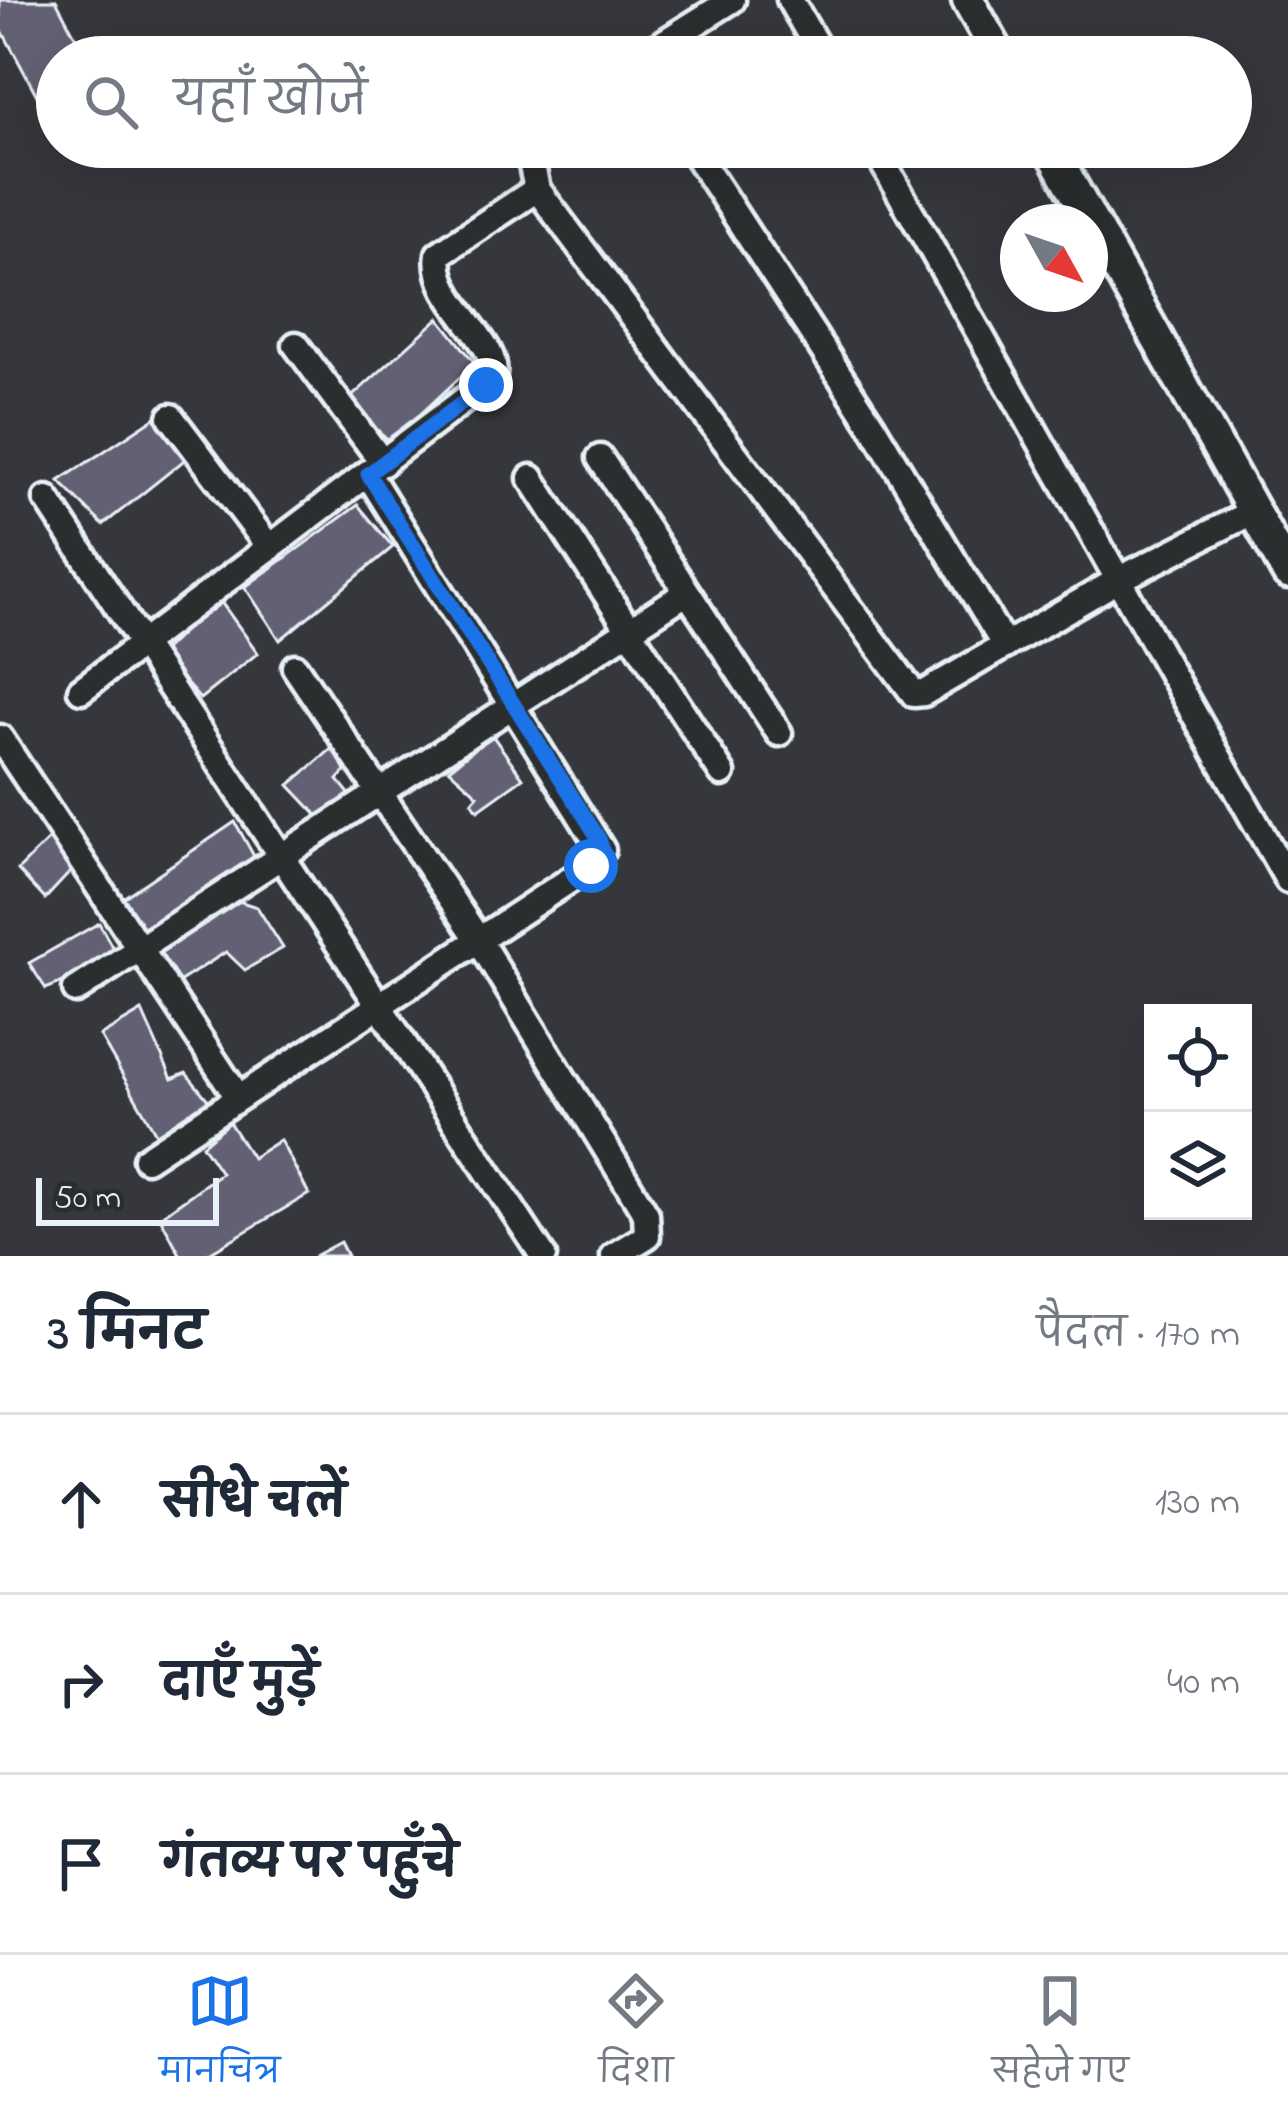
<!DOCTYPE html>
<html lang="hi">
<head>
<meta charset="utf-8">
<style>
	:root { --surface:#fff; --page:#f2f2f3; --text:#1f2937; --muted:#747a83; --line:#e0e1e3; --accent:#1a73e8 }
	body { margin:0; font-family:"Indie Flower","Playpen Sans Deva",sans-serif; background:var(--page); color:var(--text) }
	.controls { position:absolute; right:36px; bottom:36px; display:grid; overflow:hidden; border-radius:0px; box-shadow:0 12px 48px #0002 }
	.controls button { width:108px; height:108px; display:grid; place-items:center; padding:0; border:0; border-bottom:3px solid var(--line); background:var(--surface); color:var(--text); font:60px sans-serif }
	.compass { position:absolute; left:1000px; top:204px; width:108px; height:108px; border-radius:50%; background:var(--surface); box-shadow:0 12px 48px #0002; rotate:130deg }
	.scale { position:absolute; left:36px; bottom:30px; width:183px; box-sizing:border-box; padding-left:12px; border:6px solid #e8f1f8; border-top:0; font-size:33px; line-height:42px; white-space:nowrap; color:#e8f1f8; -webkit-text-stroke:9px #2a2d2e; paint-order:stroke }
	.stop { position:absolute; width:36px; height:36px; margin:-27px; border:9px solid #1a73e8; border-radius:50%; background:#fff }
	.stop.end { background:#1a73e8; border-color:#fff; box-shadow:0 3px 12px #0008 }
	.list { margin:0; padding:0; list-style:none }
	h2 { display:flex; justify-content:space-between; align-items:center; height:156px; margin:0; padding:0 48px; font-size:51px }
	h2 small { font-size:39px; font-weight:400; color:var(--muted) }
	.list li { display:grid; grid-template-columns:78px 1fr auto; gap:36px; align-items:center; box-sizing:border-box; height:180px; padding:0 48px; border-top:3px solid var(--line) }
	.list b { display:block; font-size:45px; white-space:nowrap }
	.list em { font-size:39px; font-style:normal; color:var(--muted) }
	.icon { flex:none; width:66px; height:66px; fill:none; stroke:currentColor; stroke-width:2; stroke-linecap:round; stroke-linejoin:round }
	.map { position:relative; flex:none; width:1288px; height:1256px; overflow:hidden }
	.search { position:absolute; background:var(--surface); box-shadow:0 12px 48px #0002; left:36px; right:36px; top:36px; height:132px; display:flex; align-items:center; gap:30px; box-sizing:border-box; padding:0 42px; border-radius:66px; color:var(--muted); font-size:45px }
	.sheet { height:696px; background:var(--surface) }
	nav { display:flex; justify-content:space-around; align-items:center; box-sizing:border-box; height:168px; border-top:3px solid var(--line); background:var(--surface); font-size:33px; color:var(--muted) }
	nav a { display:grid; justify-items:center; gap:6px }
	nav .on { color:var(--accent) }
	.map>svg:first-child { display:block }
	.building { fill:#646173; stroke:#e8f1f8; stroke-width:3 }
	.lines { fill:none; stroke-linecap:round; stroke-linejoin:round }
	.minor-casing { stroke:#e8f1f8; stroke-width:33 }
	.tertiary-casing { stroke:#e8f1f8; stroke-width:39 }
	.minor { stroke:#2a2d2e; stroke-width:24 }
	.tertiary { stroke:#2a2d2e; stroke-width:30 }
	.route { stroke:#1a73e8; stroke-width:15 }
</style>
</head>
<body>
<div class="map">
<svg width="1288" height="1256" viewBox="0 0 1288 1256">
	<rect width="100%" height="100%" fill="#36373c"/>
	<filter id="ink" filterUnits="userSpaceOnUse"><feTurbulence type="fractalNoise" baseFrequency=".00833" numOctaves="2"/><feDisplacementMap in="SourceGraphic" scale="24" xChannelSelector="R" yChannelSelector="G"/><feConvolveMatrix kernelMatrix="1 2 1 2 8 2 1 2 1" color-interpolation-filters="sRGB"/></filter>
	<g filter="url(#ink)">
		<!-- building -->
		<g class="building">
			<polygon points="0,0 56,0 86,57 57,57 57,92 41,103 0,27"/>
			<polygon points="439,318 475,363 391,442 346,402"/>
			<polygon points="159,415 187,458 103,525 59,481"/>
			<polygon points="358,505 393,547 280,640 245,587"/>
			<polygon points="218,598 258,653 200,699 160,654"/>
			<polygon points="492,735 523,778 478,810 472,802 478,795 449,769"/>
			<polygon points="335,746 345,772 338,780 355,801 322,820 289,785"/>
			<polygon points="235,822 255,858 143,934 120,900"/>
			<polygon points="50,838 72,870 45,899 18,870"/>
			<polygon points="229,898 257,907 283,948 245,970 226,952 168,989 147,951"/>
			<polygon points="99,923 119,959 46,989 29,963"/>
			<polygon points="142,1011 172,1079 186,1073 209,1101 162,1144 100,1036"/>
			<polygon points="229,1122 252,1158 280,1140 309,1194 204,1256 181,1256 160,1217 221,1173 202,1145"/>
			<polygon points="340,1242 347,1256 314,1256"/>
		</g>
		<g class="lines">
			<defs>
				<g id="minor">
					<polyline points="790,0 823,57"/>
					<polyline points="641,57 732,0"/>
					<polyline points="528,147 537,189 914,694 924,693 1118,580 1254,511"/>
					<polyline points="691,147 872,425 1005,646"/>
					<polyline points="874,147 1288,880"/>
					<polyline points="296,345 383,463"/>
					<polyline points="171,417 270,548"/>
					<polyline points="600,458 779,733"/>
					<polyline points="531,478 722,773"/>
					<polyline points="47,499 543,1256"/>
					<polyline points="295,667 478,939 646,1214 647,1236 614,1256"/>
					<path d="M81 690 492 379C505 343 431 302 439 254L537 189"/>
					<polyline points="0,738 238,1097"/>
					<polyline points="76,990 686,593"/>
					<polyline points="146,1159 591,866 602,850 368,474"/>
				</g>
				<g id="tertiary">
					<polyline points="968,0 1000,57"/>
					<polyline points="1050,147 1288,573"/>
				</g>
			</defs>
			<!-- minor casing -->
			<use href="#minor" class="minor-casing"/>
			<!-- tertiary casing -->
			<use href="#tertiary" class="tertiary-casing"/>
			<!-- minor -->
			<use href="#minor" class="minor"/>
			<!-- tertiary -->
			<use href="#tertiary" class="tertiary"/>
		</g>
	</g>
	<g class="lines" filter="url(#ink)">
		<!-- route -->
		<polyline class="route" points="486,385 368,474 599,839 602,850 591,866"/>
	</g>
</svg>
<div class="controls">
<button><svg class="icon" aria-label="locate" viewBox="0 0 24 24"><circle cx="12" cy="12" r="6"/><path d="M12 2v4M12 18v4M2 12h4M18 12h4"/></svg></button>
<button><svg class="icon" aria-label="layers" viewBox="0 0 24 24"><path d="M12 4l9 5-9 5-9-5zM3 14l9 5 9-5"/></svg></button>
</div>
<svg class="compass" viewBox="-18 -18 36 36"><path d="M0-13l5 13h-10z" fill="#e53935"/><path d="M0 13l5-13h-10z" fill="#747a83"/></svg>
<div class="scale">50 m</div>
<div class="stop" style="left:591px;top:866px"></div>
<div class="stop end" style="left:486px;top:385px"></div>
<div class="search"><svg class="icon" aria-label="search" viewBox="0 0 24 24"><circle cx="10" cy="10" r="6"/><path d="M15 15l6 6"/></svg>यहाँ खोजें</div>
</div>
<section class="sheet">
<h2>3 मिनट<small>पैदल · 170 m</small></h2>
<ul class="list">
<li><svg class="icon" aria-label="ahead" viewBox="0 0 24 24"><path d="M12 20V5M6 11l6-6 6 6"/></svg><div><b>सीधे चलें</b></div><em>130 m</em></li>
<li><svg class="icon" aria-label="right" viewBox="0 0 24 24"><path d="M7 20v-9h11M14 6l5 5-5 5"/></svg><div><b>दाएँ मुड़ें</b></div><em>40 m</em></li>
<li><svg class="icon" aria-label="arrive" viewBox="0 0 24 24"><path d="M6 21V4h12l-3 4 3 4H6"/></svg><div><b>गंतव्य पर पहुँचे</b></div></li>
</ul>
</section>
<nav>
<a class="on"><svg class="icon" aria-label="map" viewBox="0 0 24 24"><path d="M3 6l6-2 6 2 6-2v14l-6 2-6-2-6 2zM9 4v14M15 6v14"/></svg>मानचित्र</a>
<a><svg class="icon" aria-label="directions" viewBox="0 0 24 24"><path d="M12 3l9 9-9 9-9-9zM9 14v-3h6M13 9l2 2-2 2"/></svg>दिशा</a>
<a><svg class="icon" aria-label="saved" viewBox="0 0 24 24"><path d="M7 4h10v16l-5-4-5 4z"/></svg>सहेजे गए</a>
</nav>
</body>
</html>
